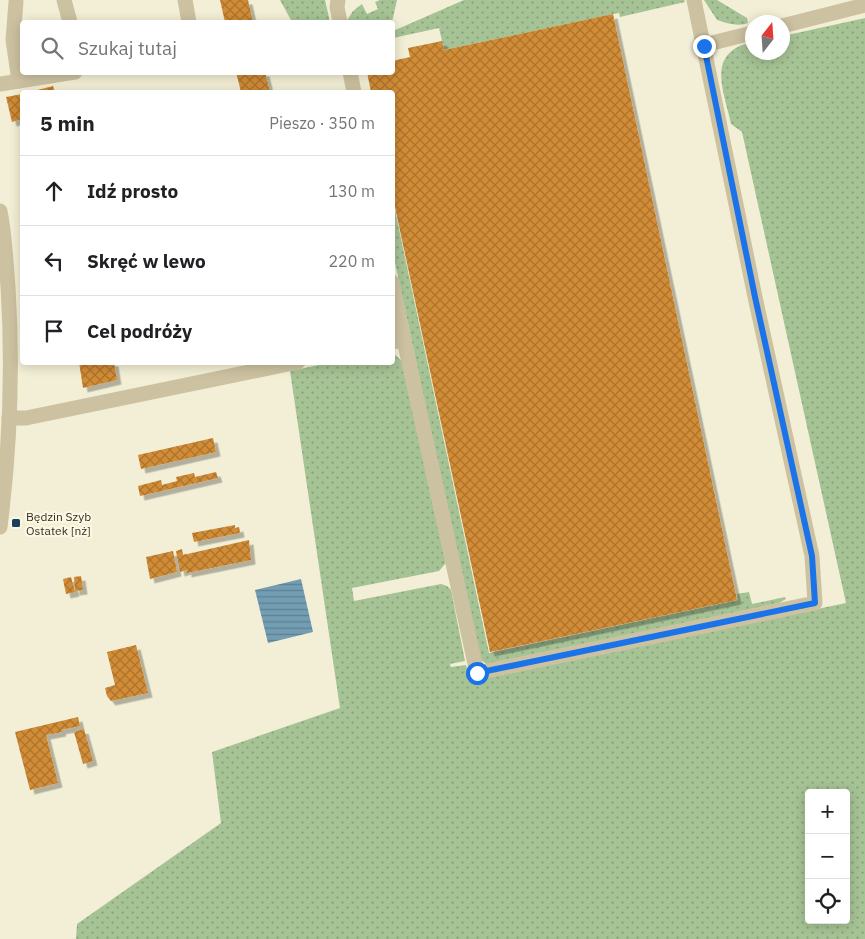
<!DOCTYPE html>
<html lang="pl">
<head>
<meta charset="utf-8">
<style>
	:root { --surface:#fff; --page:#f2f2f2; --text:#202124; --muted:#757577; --line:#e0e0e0 }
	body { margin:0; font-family:"IBM Plex Sans",sans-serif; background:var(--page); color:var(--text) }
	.controls { position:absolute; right:15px; bottom:15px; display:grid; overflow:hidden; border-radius:5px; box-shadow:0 2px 12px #0003 }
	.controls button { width:45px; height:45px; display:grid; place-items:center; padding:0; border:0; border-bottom:1px solid var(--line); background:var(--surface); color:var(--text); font:25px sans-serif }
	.compass { position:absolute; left:745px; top:15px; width:45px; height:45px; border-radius:50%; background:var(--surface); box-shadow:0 2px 12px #0003; rotate:17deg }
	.stop { position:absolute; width:15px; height:15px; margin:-11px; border:4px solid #1a73e8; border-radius:50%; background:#fff }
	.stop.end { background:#1a73e8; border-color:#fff; box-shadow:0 1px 5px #0008 }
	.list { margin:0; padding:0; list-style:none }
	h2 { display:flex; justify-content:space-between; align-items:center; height:65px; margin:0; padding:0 20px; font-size:21px }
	h2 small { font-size:16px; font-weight:400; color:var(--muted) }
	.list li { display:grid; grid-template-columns:32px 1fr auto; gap:15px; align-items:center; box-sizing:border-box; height:70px; padding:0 20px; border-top:1px solid var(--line) }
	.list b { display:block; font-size:19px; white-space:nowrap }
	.list em { font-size:16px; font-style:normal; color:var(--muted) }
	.icon { flex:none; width:28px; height:28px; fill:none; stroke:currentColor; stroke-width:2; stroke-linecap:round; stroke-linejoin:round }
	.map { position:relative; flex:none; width:865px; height:939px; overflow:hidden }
	.search { position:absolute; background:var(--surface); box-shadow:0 2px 12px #0003; left:20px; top:20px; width:375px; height:55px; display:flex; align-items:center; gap:12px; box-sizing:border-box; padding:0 18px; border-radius:5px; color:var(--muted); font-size:19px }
	.panel { position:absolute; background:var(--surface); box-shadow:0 2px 12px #0003; left:20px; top:90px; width:375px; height:275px; border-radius:5px }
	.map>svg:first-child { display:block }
	.green { fill:url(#green-dots); fill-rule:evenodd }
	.water { fill:url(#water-rules) }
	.building { fill:url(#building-cross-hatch); filter:url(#shadow) }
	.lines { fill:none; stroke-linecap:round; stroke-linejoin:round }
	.minor { stroke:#ccc2a1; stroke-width:15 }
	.route { stroke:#1a73e8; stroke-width:6 }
	.poi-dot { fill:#17425b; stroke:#fbf7e3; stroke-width:2 }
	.labels { text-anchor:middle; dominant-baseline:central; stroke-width:4.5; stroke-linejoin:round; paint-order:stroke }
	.poi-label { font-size:12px; fill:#362f25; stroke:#fbf7e3; text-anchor:start }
</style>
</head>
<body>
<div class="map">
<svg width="865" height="939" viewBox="0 0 865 939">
	<defs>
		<pattern id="green-dots" width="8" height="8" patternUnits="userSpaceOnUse" patternTransform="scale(1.25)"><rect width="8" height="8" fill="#a6c395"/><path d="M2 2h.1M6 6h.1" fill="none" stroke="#889f79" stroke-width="1.8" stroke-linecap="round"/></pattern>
		<pattern id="water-rules" width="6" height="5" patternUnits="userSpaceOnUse" patternTransform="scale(1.25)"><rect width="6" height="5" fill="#739db3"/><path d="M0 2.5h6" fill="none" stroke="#5f8091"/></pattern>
		<pattern id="building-cross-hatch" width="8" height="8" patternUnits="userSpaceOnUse" patternTransform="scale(1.25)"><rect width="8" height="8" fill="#d28c36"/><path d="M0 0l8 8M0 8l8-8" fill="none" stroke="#ab732d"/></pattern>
		<filter id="shadow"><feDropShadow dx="4.5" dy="4.5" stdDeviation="0" flood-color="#0004"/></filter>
	</defs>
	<rect width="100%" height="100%" fill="#f3efd6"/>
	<!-- green -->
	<g class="green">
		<polygon points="280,0 325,0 330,22 292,22"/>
		<polygon points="380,0 397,0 392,22 346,22 353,11 362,4 367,14 378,9 375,2"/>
		<polygon points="464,0 684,0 685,2 620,17 619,13 614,14 444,50 439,28 393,38 393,31"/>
		<path d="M704 0H717L747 18 748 23C738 27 726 23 717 20Z"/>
		<path d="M865 18V939H76L77 924 221 823 212 752 340 708 290 371 329 363 392 362 393 353 402 361 446 563 439 571 352 588 354 601 441 584 447 586 451 590 465 661 450 664 451 667 466 665 470 681 846 603 742 132 731 124C724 90 705 53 752 42V52H782L783 36ZM809 793H846V920H809Z"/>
		<path d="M392 196 489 653 738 600 737 594 749 592 752 604 785 597 786 599 779 603 488 665C481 661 479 658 477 650L393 253Z"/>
	</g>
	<!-- water -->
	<polygon class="water" points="301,579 313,632 268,643 255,590"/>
	<!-- building -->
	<g class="building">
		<polygon points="220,0 248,0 253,22 225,22"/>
		<polygon points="613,14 737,600 490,652 392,193 392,92 371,92 367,72 392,72 392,61 410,57 408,48 442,41 444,50"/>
		<polygon points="236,72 265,72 270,92 241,92"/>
		<polygon points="53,86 55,92 30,92"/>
		<polygon points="22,94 22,119 12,122 6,97"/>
		<polygon points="79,362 114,362 117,380 83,388"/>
		<polygon points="213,438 216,452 141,469 138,455"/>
		<polygon points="216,472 218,478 140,496 138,486 161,480 162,485 177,481 176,477 194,473 195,477"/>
		<polygon points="235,525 235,528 239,527 240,533 194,542 192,533"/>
		<polygon points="249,540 251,560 187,573 187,570 180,572 176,551 182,549 183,555"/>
		<polygon points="173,551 177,572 150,579 146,557"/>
		<polygon points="81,576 83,590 75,591 74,577"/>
		<polygon points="71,577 75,592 66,594 63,579"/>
		<polygon points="136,645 148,693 111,701 107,696 105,688 115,685 107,652"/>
		<polygon points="78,717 80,726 61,730 62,732 46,735 58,783 30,790 15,732"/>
		<polygon points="84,729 93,761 83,764 74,732"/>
	</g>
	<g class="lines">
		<!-- minor -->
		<g class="minor">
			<polyline points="64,0 70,22"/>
			<polyline points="185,0 189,22"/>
			<polyline points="338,0 337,7 340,22"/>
			<polyline points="16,2 13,40 19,81"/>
			<polyline points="782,26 865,5"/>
			<polyline points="704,45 752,33"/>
			<polyline points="350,72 354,92"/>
			<polyline points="0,84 75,72"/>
			<path d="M0 211C5 236 6 262 8 287 13 367 10 448 0 527"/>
			<polyline points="392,282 404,340 392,342"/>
			<polyline points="404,340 477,673 815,603 812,556 755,297 694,0"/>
			<polyline points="9,418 26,418 298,362"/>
		</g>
	</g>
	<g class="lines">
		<!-- route -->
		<polyline class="route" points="477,673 815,603 812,556 755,297 704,46"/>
	</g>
	<!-- markers -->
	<rect class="poi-dot" x="11" y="518" width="10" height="10" rx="2.5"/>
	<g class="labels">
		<!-- poi labels -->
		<g class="poi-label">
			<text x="26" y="516">Będzin Szyb<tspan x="26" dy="14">Ostatek [nż]</tspan></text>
		</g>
	</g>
</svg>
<div class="controls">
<button>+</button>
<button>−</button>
<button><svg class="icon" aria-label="locate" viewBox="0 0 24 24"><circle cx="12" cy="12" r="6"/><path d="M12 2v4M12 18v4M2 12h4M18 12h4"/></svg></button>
</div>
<svg class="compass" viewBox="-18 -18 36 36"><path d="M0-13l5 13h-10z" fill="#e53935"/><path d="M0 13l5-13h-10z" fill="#757577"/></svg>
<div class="stop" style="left:477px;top:673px"></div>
<div class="stop end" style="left:704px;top:46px"></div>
<div class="search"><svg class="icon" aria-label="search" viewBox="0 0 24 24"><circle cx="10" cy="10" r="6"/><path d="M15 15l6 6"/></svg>Szukaj tutaj</div>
<section class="panel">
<h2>5 min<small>Pieszo · 350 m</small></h2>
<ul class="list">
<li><svg class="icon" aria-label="ahead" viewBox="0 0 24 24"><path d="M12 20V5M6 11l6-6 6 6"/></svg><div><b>Idź prosto</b></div><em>130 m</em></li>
<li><svg class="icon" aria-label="left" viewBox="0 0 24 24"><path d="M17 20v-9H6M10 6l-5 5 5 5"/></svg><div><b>Skręć w lewo</b></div><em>220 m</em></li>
<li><svg class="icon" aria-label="arrive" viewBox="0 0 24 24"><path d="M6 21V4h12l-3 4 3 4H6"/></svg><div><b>Cel podróży</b></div></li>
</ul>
</section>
</div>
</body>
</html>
